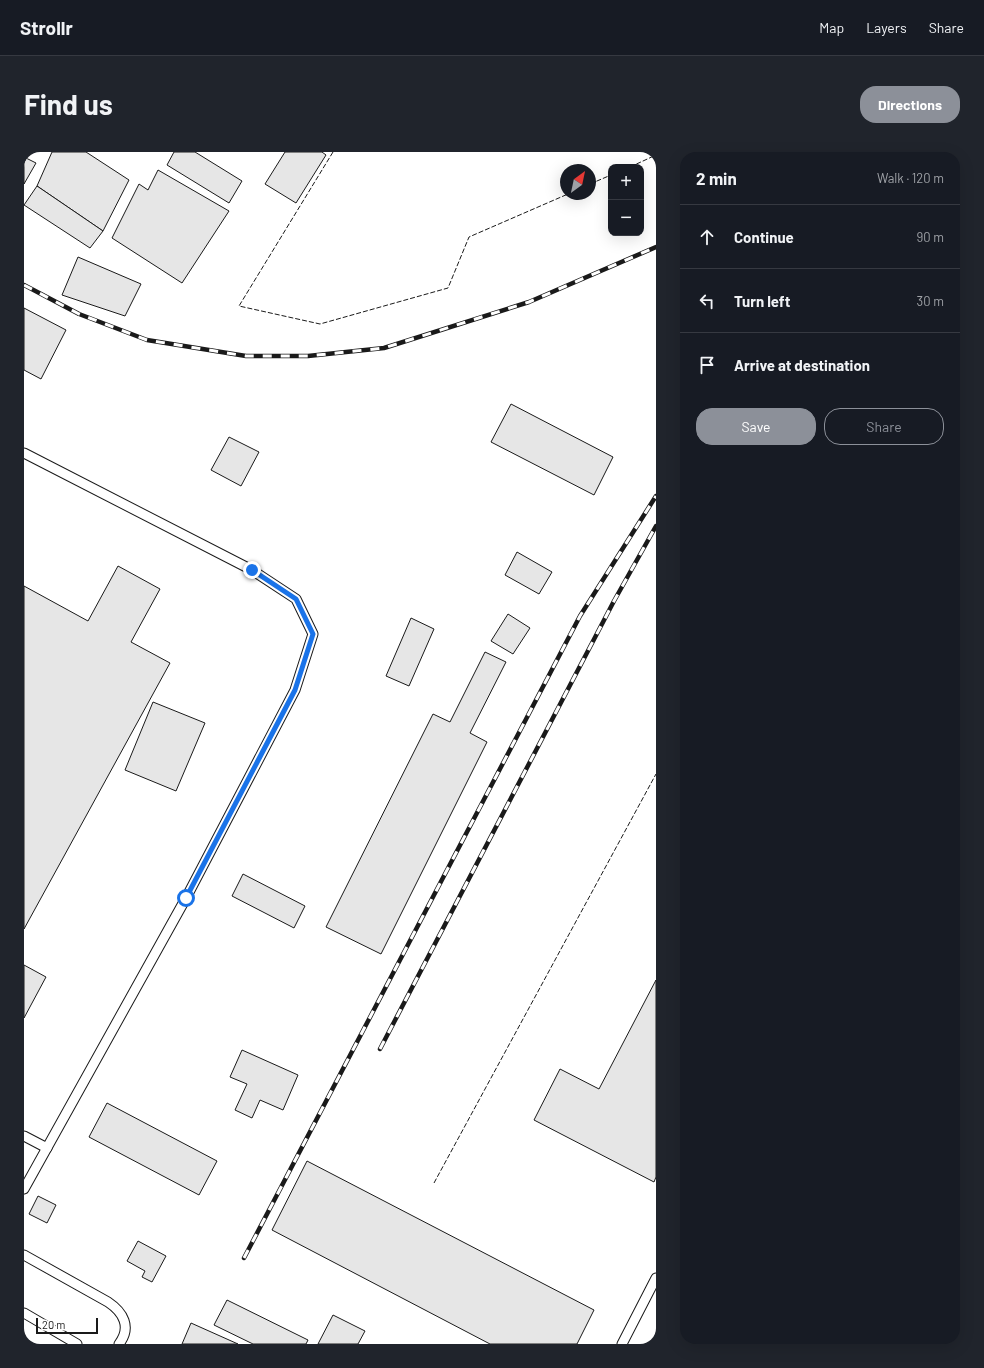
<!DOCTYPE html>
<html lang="en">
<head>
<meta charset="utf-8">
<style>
	:root { --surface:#171b24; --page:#20242c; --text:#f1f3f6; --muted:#9ea1a6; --line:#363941; --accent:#8c9099 }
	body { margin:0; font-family:Barlow,sans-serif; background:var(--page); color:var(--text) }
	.controls { position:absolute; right:12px; top:12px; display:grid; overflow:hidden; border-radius:8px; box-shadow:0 4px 16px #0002 }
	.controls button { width:36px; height:36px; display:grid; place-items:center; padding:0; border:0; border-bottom:1px solid var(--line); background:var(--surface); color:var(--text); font:20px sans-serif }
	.compass { position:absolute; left:536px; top:12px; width:36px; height:36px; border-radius:50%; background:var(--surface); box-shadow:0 4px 16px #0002; rotate:33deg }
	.scale { position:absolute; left:12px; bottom:10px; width:62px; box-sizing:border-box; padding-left:4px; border:2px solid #1a1a1a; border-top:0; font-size:11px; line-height:14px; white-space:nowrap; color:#1a1a1a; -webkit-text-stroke:3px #fff; paint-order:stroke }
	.stop { position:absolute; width:12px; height:12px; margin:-9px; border:3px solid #1a73e8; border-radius:50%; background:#fff }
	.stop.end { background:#1a73e8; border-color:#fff; box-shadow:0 1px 4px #0008 }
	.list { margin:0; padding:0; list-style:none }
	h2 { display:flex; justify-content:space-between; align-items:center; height:52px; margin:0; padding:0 16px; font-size:17px }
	h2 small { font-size:13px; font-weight:400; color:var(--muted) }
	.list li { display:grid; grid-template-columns:26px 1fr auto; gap:12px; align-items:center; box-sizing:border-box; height:64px; padding:0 16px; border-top:1px solid var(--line) }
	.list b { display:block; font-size:15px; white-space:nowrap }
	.list em { font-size:13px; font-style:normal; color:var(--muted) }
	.actions { display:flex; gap:8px; padding:12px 16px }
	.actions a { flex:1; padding:9px 0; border:1px solid var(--accent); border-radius:16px; text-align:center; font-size:14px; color:var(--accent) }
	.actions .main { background:var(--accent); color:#fff }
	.icon { flex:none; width:22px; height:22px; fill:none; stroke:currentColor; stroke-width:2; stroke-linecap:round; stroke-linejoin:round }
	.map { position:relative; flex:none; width:632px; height:1192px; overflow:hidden; border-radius:16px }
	header { display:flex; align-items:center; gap:24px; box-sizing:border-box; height:56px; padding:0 20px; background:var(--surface); border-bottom:1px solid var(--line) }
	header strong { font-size:19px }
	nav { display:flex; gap:22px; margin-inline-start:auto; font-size:14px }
	.intro { display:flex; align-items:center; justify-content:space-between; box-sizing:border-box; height:96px; padding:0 24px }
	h1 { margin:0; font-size:28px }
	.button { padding:10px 18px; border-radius:16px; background:var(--accent); color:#fff; font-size:14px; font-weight:700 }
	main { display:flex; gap:24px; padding:0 24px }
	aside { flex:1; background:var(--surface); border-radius:16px; box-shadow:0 4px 16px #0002 }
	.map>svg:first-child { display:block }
	.building { fill:#e6e6e6; stroke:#1a1a1a }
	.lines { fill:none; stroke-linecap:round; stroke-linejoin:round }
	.lane-casing { stroke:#1a1a1a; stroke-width:11 }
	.lane { stroke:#fff; stroke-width:9 }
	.rail-casing { stroke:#1a1a1a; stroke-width:4.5 }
	.rail { stroke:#fff; stroke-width:3; stroke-dasharray:9; stroke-linecap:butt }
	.fence { stroke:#1a1a1a; stroke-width:1; stroke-dasharray:5 2; stroke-linecap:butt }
	.route { stroke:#1a73e8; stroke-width:5 }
</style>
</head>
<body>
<header>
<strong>Strollr</strong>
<nav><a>Map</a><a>Layers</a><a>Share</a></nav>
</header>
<div class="intro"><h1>Find us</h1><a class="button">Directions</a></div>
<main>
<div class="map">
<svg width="632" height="1192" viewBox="0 0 632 1192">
	<rect width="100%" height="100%" fill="#fff"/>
	<!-- building -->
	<g class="building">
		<polygon points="28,0 62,0 105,28 79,79 13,34"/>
		<polygon points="150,0 171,0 218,29 205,51 143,13"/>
		<polygon points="261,0 298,0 302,3 272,51 241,32"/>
		<polygon points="0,5 12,11 0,32"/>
		<polygon points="134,18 205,59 158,131 88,86 115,32 124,38"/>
		<polygon points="13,34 79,79 66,96 0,53"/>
		<polygon points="54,105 117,132 101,164 38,143"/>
		<polygon points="0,156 42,178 17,227 0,218"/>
		<polygon points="487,252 589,305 570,343 467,290"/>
		<polygon points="205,285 235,300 217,334 187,318"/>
		<polygon points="493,400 528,420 515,442 481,423"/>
		<polygon points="94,414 136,437 107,490 146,511 0,777 0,434 64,469"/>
		<polygon points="484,462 506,476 489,502 467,489"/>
		<polygon points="387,466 410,477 385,534 362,524"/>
		<polygon points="461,500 482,510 446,581 463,590 357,802 302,775 409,562 426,570"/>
		<polygon points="129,550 181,571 152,639 101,618"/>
		<polygon points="219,722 281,754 270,776 208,744"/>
		<polygon points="0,813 22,825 0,866"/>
		<polygon points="632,828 632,1025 630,1030 510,968 536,917 575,937"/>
		<polygon points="218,898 274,923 259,958 236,948 228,966 211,958 223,932 206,925"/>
		<polygon points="83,951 193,1009 175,1043 65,985"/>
		<polygon points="283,1009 570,1158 553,1192 466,1192 248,1078"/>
		<polygon points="14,1044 32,1053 23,1071 5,1062"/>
		<polygon points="114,1089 142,1104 128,1130 118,1125 121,1119 103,1109"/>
		<polygon points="203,1148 284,1188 282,1192 229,1192 190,1173"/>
		<polygon points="309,1163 341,1179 334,1192 294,1192"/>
		<polygon points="167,1171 214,1192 158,1192"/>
	</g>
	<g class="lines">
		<defs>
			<g id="lane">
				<polyline points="0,301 228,418 272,447 289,482 271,538 162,746 0,1037"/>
				<polyline points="0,984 23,996"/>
				<path d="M0 1103 84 1150C99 1160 108 1175 95 1192"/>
				<polyline points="0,1161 53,1192"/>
				<polyline points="598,1192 632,1126"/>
			</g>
		</defs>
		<!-- lane casing -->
		<use href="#lane" class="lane-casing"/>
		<!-- lane -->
		<use href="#lane" class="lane"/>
		<defs>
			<g id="rail">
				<polyline points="0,133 55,162 123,188 222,204 284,204 360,196 505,150 632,95"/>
				<polyline points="356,897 590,449 632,374"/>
				<polyline points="220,1106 556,464 632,344"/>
			</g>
		</defs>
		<!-- rail casing -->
		<use href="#rail" class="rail-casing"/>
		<!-- rail -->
		<use href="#rail" class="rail"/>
		<!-- fence -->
		<g class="fence">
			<polyline points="309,0 215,154 296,172 424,136 445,85 544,42"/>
			<polyline points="606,15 632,3"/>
			<polyline points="566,32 587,23"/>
			<polyline points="410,1031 632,622"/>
		</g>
	</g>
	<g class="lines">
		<!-- route -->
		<polyline class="route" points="162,746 271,538 289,482 272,447 228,418"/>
	</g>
</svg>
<div class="controls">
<button>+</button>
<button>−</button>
</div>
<svg class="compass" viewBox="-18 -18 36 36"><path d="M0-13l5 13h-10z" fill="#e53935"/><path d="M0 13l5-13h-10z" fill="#9ea1a6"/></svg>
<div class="scale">20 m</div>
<div class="stop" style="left:162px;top:746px"></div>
<div class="stop end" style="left:228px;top:418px"></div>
</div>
<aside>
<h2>2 min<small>Walk · 120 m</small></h2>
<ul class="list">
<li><svg class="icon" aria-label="ahead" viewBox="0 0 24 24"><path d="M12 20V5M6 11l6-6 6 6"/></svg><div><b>Continue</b></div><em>90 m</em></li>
<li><svg class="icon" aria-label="left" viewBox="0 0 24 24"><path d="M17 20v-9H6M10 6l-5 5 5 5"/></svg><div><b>Turn left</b></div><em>30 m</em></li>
<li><svg class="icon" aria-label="arrive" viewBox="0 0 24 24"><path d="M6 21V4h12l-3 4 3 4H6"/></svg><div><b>Arrive at destination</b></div></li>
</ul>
<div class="actions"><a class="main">Save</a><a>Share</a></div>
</aside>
</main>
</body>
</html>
